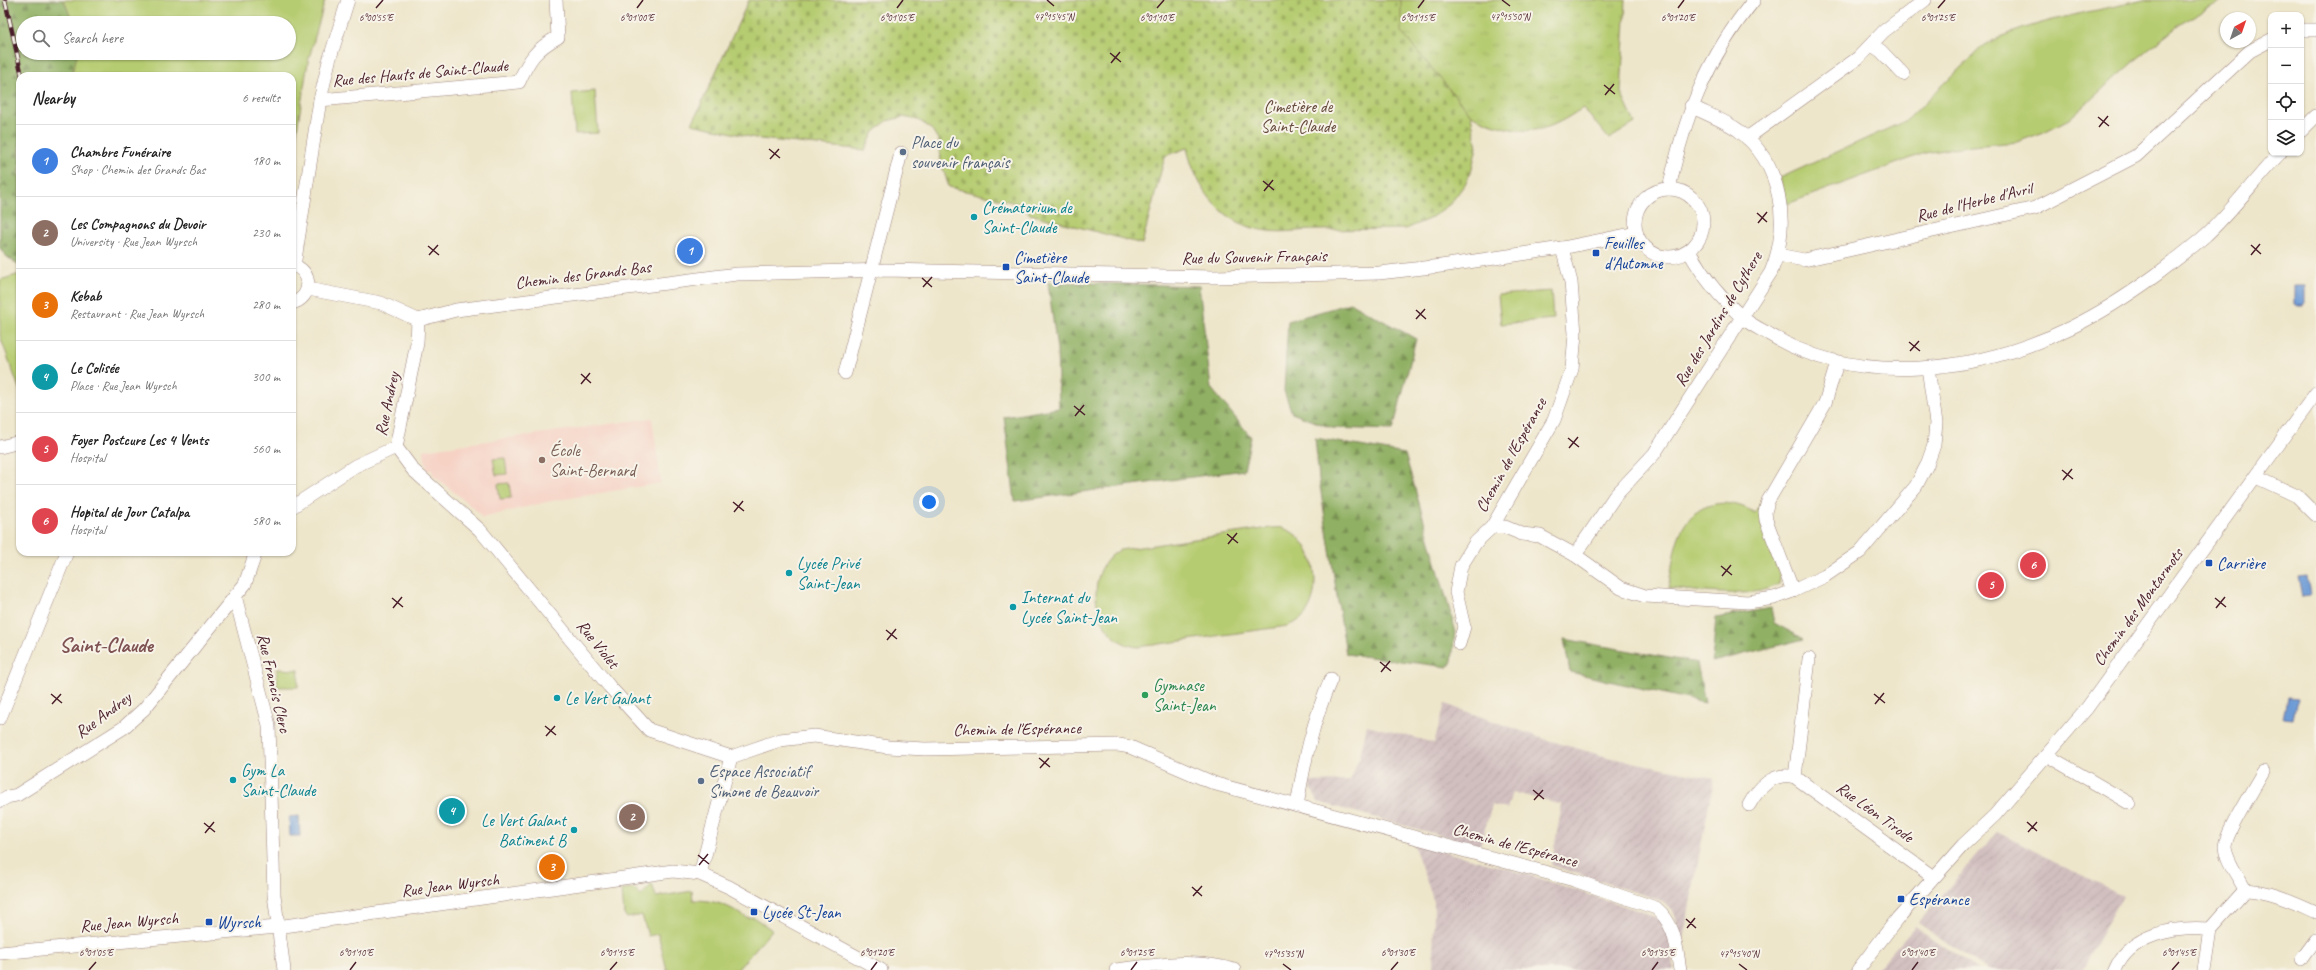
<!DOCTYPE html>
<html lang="en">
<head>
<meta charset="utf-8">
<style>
	:root { --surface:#fff; --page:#f2f2f2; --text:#222; --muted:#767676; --line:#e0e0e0; --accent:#b45309 }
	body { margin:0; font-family:Caveat,sans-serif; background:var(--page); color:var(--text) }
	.controls { position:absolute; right:12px; top:12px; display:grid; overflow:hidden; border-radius:8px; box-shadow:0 1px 3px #0004 }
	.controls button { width:36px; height:36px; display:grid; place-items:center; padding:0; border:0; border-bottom:1px solid var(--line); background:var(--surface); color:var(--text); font:20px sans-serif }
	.compass { position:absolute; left:2220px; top:12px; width:36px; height:36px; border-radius:50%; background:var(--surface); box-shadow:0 1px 3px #0004; rotate:40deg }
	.you { position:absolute; left:929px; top:502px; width:14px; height:14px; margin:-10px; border:3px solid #fff; border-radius:50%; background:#1a73e8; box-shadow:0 0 0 6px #1a73e833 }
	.badge { display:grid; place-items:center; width:26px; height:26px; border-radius:50%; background:var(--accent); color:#fff; font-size:13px; font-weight:700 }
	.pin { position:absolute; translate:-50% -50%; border:2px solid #fff; box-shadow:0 1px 4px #0006 }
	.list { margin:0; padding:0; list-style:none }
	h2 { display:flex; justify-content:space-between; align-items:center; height:52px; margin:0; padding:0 16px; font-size:17px }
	h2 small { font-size:13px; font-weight:400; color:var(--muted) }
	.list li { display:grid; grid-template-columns:26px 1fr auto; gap:12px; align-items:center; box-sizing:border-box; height:72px; padding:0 16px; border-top:1px solid var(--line) }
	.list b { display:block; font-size:15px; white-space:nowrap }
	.list p { margin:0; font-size:13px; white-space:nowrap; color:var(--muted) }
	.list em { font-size:13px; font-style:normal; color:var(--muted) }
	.icon { flex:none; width:22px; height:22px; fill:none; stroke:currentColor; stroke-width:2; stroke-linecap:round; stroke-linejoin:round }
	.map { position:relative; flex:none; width:2316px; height:970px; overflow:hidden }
	.search { position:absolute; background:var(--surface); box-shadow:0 1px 3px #0004; left:16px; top:16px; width:280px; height:44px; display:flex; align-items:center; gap:10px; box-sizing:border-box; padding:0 14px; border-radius:22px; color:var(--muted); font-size:15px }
	.panel { position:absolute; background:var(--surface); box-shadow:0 1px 3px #0004; left:16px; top:72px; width:280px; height:484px; border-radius:12px }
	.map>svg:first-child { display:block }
	.built { fill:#f6d2c5 }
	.industrial { fill:url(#industrial-furrows) }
	.grass { fill:url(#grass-tufts); stroke:#80764e }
	.forest { fill:url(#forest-firs); stroke:#6d6847 }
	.cemetery { fill:url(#cemetery-stones); stroke:#80764e }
	.park { fill:#b6cc71; stroke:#80764e }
	.water { fill:#6d9bd6; stroke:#5c5d80 }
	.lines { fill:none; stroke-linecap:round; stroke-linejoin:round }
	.minor-casing { stroke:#9c827b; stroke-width:14 }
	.minor { stroke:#fff; stroke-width:13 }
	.rail-casing { stroke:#4a1f2b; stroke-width:4.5 }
	.rail { stroke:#f7f3e8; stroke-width:3; stroke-dasharray:9; stroke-linecap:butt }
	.ticks { fill:none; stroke:#4a1f2b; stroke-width:1.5 }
	.service-dot { fill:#5c6f8a; stroke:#f7f3e8; stroke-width:1.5 }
	.culture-dot { fill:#0f9aa8; stroke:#f7f3e8; stroke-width:1.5 }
	.transit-dot { fill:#1a4fb4; stroke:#f7f3e8; stroke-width:1.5 }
	.education-dot { fill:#8d6e63; stroke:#f7f3e8; stroke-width:1.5 }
	.leisure-dot { fill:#2e9e5b; stroke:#f7f3e8; stroke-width:1.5 }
	.labels { text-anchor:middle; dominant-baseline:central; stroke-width:4; stroke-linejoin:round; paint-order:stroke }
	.street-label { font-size:17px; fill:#4a1f2b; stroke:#f7f3e8 }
	.park-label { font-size:17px; fill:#654a3c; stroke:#f7f3e8 }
	.service-label { font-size:17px; fill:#4e5e75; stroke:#f7f3e8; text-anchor:start }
	.culture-label { font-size:17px; fill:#0d838f; stroke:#f7f3e8; text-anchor:start }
	.transit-label { font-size:17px; fill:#164399; stroke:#f7f3e8; text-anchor:start }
	.education-label { font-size:17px; fill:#785e54; stroke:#f7f3e8; text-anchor:start }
	.leisure-label { font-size:17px; fill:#27864d; stroke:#f7f3e8; text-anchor:start }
	.district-label { font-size:21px; font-weight:bold; fill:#7f5252; stroke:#f7f3e8 }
	.ticks-label { font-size:10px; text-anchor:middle; fill:#4a1f2b; stroke:#f7f3e8; stroke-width:4; stroke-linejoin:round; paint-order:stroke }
</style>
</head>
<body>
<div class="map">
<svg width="2316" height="970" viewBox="0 0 2316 970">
	<defs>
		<pattern id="industrial-furrows" width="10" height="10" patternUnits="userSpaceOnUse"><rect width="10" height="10" fill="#d1bfbf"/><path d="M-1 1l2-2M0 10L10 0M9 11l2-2" fill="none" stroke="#b5a4a4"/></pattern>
		<pattern id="grass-tufts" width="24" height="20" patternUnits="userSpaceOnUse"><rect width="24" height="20" fill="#b6cc71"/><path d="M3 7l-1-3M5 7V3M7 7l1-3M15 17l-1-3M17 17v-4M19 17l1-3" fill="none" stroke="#9eaf62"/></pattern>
		<pattern id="forest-firs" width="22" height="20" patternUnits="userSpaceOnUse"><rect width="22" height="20" fill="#90b063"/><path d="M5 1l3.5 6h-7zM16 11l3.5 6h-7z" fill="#788f52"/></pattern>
		<pattern id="cemetery-stones" width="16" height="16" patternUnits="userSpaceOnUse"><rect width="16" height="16" fill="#b6cc71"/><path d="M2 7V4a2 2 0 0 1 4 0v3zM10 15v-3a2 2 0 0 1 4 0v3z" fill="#9eaf62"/></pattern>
	</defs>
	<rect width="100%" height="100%" fill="#f7f3e8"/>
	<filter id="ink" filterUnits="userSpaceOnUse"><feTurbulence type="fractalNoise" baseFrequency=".025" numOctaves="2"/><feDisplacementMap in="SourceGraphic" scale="8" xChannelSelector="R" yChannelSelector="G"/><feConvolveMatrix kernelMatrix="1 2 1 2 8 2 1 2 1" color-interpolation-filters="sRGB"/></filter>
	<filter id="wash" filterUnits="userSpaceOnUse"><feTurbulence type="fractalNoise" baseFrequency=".012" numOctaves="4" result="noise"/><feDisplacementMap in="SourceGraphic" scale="16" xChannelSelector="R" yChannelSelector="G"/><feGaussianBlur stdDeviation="0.9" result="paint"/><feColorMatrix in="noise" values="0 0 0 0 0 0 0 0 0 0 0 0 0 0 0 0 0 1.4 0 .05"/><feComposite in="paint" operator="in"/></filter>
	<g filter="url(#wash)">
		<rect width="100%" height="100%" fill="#eee6cb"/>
		<!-- built -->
		<polygon class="built" points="652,418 661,483 546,502 482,518 478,512 433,475 432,470 427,470 423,450"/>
		<!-- industrial -->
		<g class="industrial">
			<polygon points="1445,704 1547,740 1611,758 1714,778 1683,940 1684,955 1677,918 1672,910 1662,901 1551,865 1562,805 1512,792 1507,809 1492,805 1480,846 1318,802 1308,782 1350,781 1360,756 1367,725 1434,743"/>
			<polygon points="1997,832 2123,896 2081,970 1988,970 1918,923"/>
			<polygon points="1413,843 1526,874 1646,913 1662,921 1669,936 1674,970 1433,970 1434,902"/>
			<polygon points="1915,926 1979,970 1876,970"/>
		</g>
		<!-- grass -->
		<path class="grass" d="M1365 0H1626L1621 93 1635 123 1609 139 1583 108C1573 114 1563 121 1553 125 1526 137 1496 127 1471 115L1400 31Z"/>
		<!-- forest -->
		<g class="forest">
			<polygon points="0,0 64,0 73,23 23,23 23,53 78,53 84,76 20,76 20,266 6,256 0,248"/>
			<polygon points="1048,282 1199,286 1211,388 1251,437 1244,470 1015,501 1004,417 1059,408 1057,350"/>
			<polygon points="1351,303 1416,339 1393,430 1332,428 1292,413 1284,391 1288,321"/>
			<polygon points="1315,438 1405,454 1455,629 1452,662 1448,667 1346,654 1319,479"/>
			<polygon points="1771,608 1774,623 1804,639 1712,662 1716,618"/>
			<polygon points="1564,639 1697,663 1705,703 1570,672"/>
		</g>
		<!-- cemetery -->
		<path class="cemetery" d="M749 0H1401V32L1471 115 1477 147 1471 172 1465 184 1450 204 1429 219 1405 229C1376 229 1346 230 1317 230 1301 230 1284 233 1268 231 1223 226 1196 189 1187 148L1165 156 1142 244 1030 214 1020 204 949 187 941 163 939 141 931 128 918 120 903 117 887 121 874 132 865 150 760 139 692 124Z"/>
		<!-- park -->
		<g class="park">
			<polygon points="64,0 325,0 308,62 292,160 292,76 71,76 78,53 289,53 289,23 73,23"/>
			<path d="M2144 0H2223L2182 23 2133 62 2069 119 2044 132 2017 142 1960 147 1925 153 1787 204 1780 178 1907 120 1984 45C2032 20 2091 12 2144 0Z"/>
			<polygon points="595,91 598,133 575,134 572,93"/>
			<polygon points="20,274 20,391 0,336 0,280"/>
			<polygon points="1551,291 1553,319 1501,324 1498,295"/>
			<polygon points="505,458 507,474 496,475 493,459"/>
			<polygon points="509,483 511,498 500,499 498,484"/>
			<path d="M1764 498 1761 524 1780 576 1779 584C1752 600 1699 591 1668 588 1672 571 1673 550 1680 534 1693 502 1727 495 1755 513Z"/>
			<path d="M1270 528C1274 528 1279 527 1282 528 1315 536 1323 588 1307 612 1302 620 1294 623 1287 626L1138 647C1093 643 1080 571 1120 550Z"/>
			<polygon points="277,669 299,670 298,687 277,687"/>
			<path d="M652 884 656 897 692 891 693 900C715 900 728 905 747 918L753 917 772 930 737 970H667L658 934 648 936 642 915 627 918 624 915 622 890 634 889 641 896Z"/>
		</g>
		<!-- water -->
		<g class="water">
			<polygon points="2295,286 2305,286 2305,304 2303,306 2298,306 2295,304"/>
			<polygon points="2307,575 2310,596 2302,597 2298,576"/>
			<polygon points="2287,698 2297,699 2293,719 2283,718"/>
			<polygon points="299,816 300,836 290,836 289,817"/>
		</g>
	</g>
	<g filter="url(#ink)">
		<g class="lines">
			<defs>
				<g id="minor">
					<polyline points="2301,30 2316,30"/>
					<polyline points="1872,45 1881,51 1903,74"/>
					<path d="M320 100 519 82C529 59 536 49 558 37L556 0"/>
					<polyline points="2301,131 2316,116"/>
					<polyline points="1747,138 1858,58 1884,31 1925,0"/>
					<circle cx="1669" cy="223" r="34"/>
					<path d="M1669 189C1684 117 1707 58 1754 0"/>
					<path d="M1689 251C1702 275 1721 299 1742 317 1749 324 1760 329 1769 334 1859 389 1980 372 2072 327 2101 313 2130 294 2156 275 2173 262 2190 249 2206 235 2233 210 2255 179 2280 153"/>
					<polyline points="1778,255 1804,260 2035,208 2136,156 2250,51 2271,40"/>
					<path d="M292 265C313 270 313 298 292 303"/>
					<polyline points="294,266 320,100 329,61 348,0"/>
					<polyline points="308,289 381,303 418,320 456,310 737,274 886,270 1214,277 1379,273 1441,266 1562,248 1636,233"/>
					<polyline points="845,373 901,153"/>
					<polyline points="0,447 20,442"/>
					<polyline points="396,447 413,470 480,530 609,686 649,730 731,757"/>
					<polyline points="396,447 417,343 418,320"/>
					<polyline points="2256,477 2297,496 2316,515"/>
					<polyline points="292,507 355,466 396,447"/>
					<polyline points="1492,527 1505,527 1522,534 1540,536 1575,555 1621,588 1645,596 1748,602 1774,598 1793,591 1825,576 1860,552 1916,486 1927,465 1934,445 1936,423 1928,368"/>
					<path d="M1575 555 1615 496 1654 454 1771 272C1791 224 1782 163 1738 130 1724 120 1706 114 1691 106"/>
					<polyline points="1793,591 1766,520 1765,512 1768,501 1825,403 1837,363"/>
					<polyline points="235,596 269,725 274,895 284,970"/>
					<polyline points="1459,644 1464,627 1456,592 1461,566 1476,542 1492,527 1554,420 1572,369 1575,334 1571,282 1562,248"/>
					<polyline points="0,718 67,552"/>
					<polyline points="2048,756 2129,803"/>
					<path d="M731 757 780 740 814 736 888 747 925 749 1119 745 1130 747 1216 784 1574 880 1656 908C1676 925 1676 946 1680 970"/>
					<path d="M2263 772C2255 787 2225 833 2225 847 2226 861 2239 877 2245 890 2271 891 2293 902 2316 912"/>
					<polyline points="1795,777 1809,659"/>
					<polyline points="0,801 7,797 17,795 123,728 144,709 245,584 256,552"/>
					<path d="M1749 805C1758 788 1774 771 1795 777L1933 877"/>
					<path d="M1297 806C1304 762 1313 720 1331 679"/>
					<polyline points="700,874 731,757"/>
					<polyline points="0,953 277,927 673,871 700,874 729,887 881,970"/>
					<polyline points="2302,959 2316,940"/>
					<path d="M1116 970C1156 965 1196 958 1234 970"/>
					<polyline points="1858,970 1898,918 1963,845 1995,815 2087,708 2316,393"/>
					<path d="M2115 970C2130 934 2175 926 2210 929"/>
					<polyline points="2204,970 2210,929 2245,890"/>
				</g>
			</defs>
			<!-- minor casing -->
			<use href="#minor" class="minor-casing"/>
			<!-- minor -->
			<use href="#minor" class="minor"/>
			<defs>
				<polyline id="rail" points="5,0 22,76"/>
			</defs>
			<!-- rail casing -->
			<use href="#rail" class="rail-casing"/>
			<!-- rail -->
			<use href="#rail" class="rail"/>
		</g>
	</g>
	<!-- ticks -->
	<path class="ticks" d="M1047 0 1054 6M1502 0 1510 6M376 8 383 0M637 8 643 0M897 8 903 0M1157 8 1164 0M1418 8 1424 0M1678 8 1684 0M1938 8 1945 0M1110 53 1121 62M1111 63 1120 52M1604 85 1615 94M1605 95 1614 84M2098 117 2109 126M2099 127 2108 116M769 149 780 158M770 159 779 149M1263 181 1274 190M1264 191 1273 180M1757 213 1767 222M1758 223 1767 212M2251 245 2261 254M428 246 439 255M429 255 438 245M2251 255 2260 244M922 278 932 287M923 287 932 277M1416 310 1426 319M1416 319 1425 309M1909 342 1920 351M1910 351 1919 341M581 374 591 383M581 384 590 373M1074 406 1085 415M1075 416 1084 405M1568 438 1579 447M1569 448 1578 437M2062 470 2073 479M2063 480 2072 469M733 502 744 511M734 512 743 501M1227 534 1238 543M1228 544 1237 533M1721 566 1732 575M1722 576 1731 565M392 598 403 607M2215 598 2226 607M393 608 402 597M2216 608 2225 597M886 630 897 639M887 640 896 629M1380 662 1391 671M1381 672 1390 661M51 694 62 703M1874 694 1885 703M52 704 61 694M1875 704 1884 693M545 726 556 735M546 736 555 726M1039 758 1050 767M1040 768 1049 758M1533 790 1544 799M1534 800 1543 790M2027 822 2037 831M204 823 215 832M2028 832 2037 822M205 833 214 822M698 855 709 864M699 865 708 854M1192 887 1202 896M1193 896 1202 886M1686 919 1696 928M1687 928 1695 918M1283 964 1291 970M1739 964 1747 970M89 970 96 962M350 970 356 962M610 970 617 962M871 970 877 962M1131 970 1137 962M1391 970 1398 962M1652 970 1658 962M1912 970 1918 962M2172 970 2179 962"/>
	<!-- markers -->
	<g class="service-dot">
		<circle cx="903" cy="152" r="4"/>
		<circle cx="701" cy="781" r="4"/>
	</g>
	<g class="culture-dot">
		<circle cx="974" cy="217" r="4"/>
		<circle cx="789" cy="573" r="4"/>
		<circle cx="1013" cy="607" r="4"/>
		<circle cx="557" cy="698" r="4"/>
		<circle cx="233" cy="780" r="4"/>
		<circle cx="574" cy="830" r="4"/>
	</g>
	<g class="transit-dot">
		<rect x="1592" y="249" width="8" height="8" rx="2"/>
		<rect x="1002" y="263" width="8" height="8" rx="2"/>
		<rect x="2205" y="559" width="8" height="8" rx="2"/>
		<rect x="1897" y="895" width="8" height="8" rx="2"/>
		<rect x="750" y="908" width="8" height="8" rx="2"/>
		<rect x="205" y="918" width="8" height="8" rx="2"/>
	</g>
	<circle class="education-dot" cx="542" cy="460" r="4"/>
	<circle class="leisure-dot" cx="1145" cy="695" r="4"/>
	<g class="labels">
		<!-- street labels -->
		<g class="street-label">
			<text transform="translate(420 73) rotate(-5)">Rue des Hauts de Saint-Claude</text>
			<text transform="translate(1974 202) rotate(-14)">Rue de l'Herbe d'Avril</text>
			<text transform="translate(1254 257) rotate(-1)">Rue du Souvenir Français</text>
			<text transform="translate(583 275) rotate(-7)">Chemin des Grands Bas</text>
			<text transform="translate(1718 319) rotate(-59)">Rue des Jardins de Cythere</text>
			<text transform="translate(387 404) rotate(-78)">Rue Andrey</text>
			<text transform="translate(1511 455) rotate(-61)">Chemin de l'Espérance</text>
			<text transform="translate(2138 607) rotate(-54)">Chemin des Montarmots</text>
			<text transform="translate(598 644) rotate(51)">Rue Violet</text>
			<text transform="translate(274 683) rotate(77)">Rue Francis Clerc</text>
			<text transform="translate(103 715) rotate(-37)">Rue Andrey</text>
			<text transform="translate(1017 729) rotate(-1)">Chemin de l'Espérance</text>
			<text transform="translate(1875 812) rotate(36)">Rue Léon Tirode</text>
			<text transform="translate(1515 845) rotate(15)">Chemin de l'Espérance</text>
			<text transform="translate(450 885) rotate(-7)">Rue Jean Wyrsch</text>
			<text transform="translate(129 922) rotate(-5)">Rue Jean Wyrsch</text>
		</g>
		<!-- park labels -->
		<g class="park-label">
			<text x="1298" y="106">Cimetière de<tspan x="1298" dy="20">Saint-Claude</tspan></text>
		</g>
		<!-- service labels -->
		<g class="service-label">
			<text x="911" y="142">Place du<tspan x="911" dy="20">souvenir français</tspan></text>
			<text x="709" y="771">Espace Associatif<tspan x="709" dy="20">Simone de Beauvoir</tspan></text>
		</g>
		<!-- culture labels -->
		<g class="culture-label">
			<text x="982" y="207">Crématorium de<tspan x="982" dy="20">Saint-Claude</tspan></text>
			<text x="797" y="563">Lycée Privé<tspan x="797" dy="20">Saint-Jean</tspan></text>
			<text x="1021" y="597">Internat du<tspan x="1021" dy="20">Lycée Saint-Jean</tspan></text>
			<text x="565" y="698">Le Vert Galant</text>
			<text x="241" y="770">Gym La<tspan x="241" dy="20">Saint-Claude</tspan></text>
			<text x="566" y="820" text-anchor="end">Le Vert Galant<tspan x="566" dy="20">Batiment B</tspan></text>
		</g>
		<!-- transit labels -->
		<g class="transit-label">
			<text x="1604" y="243">Feuilles<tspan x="1604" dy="20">d'Automne</tspan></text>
			<text x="1014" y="257">Cimetière<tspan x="1014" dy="20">Saint-Claude</tspan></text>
			<text x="2217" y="563">Carrière</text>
			<text x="1909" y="899">Espérance</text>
			<text x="762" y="912">Lycée St-Jean</text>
			<text x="217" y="922">Wyrsch</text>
		</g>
		<!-- education labels -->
		<g class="education-label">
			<text x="550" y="450">École<tspan x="550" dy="20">Saint-Bernard</tspan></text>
		</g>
		<!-- leisure labels -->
		<g class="leisure-label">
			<text x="1153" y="685">Gymnase<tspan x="1153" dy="20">Saint-Jean</tspan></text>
		</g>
		<!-- district labels -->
		<g class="district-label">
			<text x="106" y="645">Saint-Claude</text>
		</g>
	</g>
	<g class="ticks-label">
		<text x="1054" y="20">47°15'45"N</text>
		<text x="1510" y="20">47°15'50"N</text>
		<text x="376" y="21">6°00'55"E</text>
		<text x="637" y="21">6°01'00"E</text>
		<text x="897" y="21">6°01'05"E</text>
		<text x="1157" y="21">6°01'10"E</text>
		<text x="1418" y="21">6°01'15"E</text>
		<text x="1678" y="21">6°01'20"E</text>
		<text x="1938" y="21">6°01'25"E</text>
		<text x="96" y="956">6°01'05"E</text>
		<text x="356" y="956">6°01'10"E</text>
		<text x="617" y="956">6°01'15"E</text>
		<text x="877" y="956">6°01'20"E</text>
		<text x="1137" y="956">6°01'25"E</text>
		<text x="1398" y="956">6°01'30"E</text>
		<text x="1658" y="956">6°01'35"E</text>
		<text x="1918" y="956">6°01'40"E</text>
		<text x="2179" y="956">6°01'45"E</text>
		<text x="1283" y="957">47°15'35"N</text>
		<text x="1739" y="957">47°15'40"N</text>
	</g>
</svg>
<div class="controls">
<button>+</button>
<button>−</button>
<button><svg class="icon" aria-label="locate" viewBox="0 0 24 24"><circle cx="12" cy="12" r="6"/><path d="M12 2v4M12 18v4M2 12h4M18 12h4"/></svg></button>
<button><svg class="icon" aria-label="layers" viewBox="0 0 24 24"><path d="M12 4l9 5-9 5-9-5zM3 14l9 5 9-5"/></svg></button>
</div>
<svg class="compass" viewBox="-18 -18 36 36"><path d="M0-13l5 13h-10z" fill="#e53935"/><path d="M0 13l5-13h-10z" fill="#767676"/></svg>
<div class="you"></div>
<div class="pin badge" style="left:690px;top:251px;background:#3f7fe0">1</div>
<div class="pin badge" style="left:632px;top:817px;background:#8d6e63">2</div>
<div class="pin badge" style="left:552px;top:867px;background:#e8710a">3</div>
<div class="pin badge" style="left:452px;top:811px;background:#0f9aa8">4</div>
<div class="pin badge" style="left:1991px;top:585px;background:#e0444e">5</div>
<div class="pin badge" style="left:2033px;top:565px;background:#e0444e">6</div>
<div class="search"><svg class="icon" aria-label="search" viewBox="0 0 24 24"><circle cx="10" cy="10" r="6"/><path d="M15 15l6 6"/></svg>Search here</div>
<section class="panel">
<h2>Nearby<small>6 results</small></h2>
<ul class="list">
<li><span class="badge" style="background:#3f7fe0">1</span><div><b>Chambre Funéraire</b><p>Shop · Chemin des Grands Bas</p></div><em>180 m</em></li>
<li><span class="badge" style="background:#8d6e63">2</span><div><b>Les Compagnons du Devoir</b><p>University · Rue Jean Wyrsch</p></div><em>230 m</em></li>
<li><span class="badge" style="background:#e8710a">3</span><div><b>Kebab</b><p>Restaurant · Rue Jean Wyrsch</p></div><em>280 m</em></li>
<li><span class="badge" style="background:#0f9aa8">4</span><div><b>Le Colisée</b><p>Place · Rue Jean Wyrsch</p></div><em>300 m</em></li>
<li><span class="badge" style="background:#e0444e">5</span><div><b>Foyer Postcure Les 4 Vents</b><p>Hospital</p></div><em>560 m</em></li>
<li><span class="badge" style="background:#e0444e">6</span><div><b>Hopital de Jour Catalpa</b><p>Hospital</p></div><em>580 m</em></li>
</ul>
</section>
</div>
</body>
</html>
